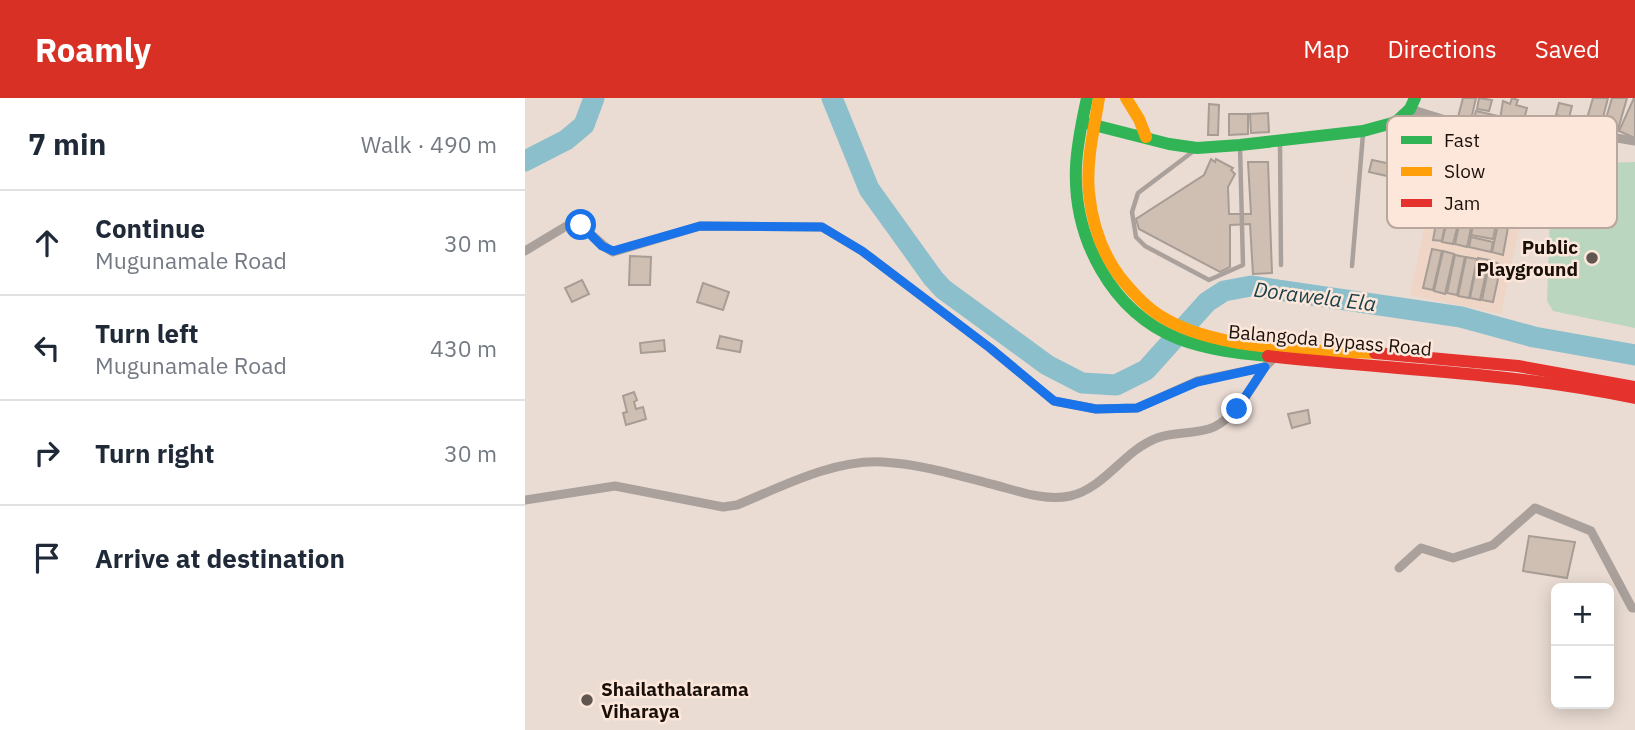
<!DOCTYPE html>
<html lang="en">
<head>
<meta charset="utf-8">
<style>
	:root { --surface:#fff; --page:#f2f2f3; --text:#1f2937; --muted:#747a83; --line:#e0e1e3; --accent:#d93025 }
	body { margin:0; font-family:"IBM Plex Sans",sans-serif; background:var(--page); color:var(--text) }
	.controls { position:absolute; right:21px; bottom:21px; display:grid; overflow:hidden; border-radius:10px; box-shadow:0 4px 18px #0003 }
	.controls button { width:63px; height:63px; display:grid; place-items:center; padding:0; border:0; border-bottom:2px solid var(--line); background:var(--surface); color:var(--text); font:35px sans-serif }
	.stop { position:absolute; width:21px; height:21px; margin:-16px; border:5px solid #1a73e8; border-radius:50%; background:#fff }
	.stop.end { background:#1a73e8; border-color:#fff; box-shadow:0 2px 7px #0008 }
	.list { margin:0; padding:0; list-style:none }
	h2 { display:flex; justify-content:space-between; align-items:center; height:91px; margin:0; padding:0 28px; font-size:30px }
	h2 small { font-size:23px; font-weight:400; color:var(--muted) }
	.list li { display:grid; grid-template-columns:46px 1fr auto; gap:21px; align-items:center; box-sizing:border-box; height:105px; padding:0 28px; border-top:2px solid var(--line) }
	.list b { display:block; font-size:26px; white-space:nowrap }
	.list p { margin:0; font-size:23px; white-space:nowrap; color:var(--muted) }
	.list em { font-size:23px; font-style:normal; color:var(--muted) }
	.icon { flex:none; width:38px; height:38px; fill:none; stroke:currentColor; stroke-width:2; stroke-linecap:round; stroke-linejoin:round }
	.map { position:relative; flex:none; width:1110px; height:632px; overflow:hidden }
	header { display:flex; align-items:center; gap:42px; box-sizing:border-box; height:98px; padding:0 35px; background:var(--accent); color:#fff }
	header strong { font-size:33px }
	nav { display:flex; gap:38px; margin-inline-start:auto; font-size:24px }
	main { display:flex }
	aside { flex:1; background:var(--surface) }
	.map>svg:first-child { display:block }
	.built { fill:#eed5c6 }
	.green { fill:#bad6bf }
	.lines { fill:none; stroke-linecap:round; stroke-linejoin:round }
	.river { stroke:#8cbfcc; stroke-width:21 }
	.building { fill:#cfbfb2; stroke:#a79d95; stroke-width:2 }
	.lane { stroke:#aba19c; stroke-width:4.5 }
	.street { stroke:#aba19c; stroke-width:9 }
	.fast { stroke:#30b455; stroke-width:12 }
	.slow { stroke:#ff9f0a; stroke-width:12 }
	.jam { stroke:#e5322d; stroke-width:12 }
	.route { stroke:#1a73e8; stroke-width:9 }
	.poi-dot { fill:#625750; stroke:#fde7da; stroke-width:2.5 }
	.labels { text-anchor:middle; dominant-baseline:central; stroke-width:5; stroke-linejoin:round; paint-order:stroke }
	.poi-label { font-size:19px; font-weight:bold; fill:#19100a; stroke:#fde7da; text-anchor:end }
	.street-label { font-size:19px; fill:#19100a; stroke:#fde7da }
	.water-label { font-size:21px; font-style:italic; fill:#1a404a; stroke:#fde7da }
	.key { fill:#fde7da; stroke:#b9a69c; stroke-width:2 }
	.key-label { font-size:19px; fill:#19100a }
</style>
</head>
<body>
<header>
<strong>Roamly</strong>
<nav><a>Map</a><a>Directions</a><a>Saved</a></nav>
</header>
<main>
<aside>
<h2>7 min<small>Walk · 490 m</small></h2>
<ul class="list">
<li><svg class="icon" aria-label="ahead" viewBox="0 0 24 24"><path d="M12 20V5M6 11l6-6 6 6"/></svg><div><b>Continue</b><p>Mugunamale Road</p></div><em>30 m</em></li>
<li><svg class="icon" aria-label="left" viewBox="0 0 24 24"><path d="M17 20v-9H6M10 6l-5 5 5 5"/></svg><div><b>Turn left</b><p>Mugunamale Road</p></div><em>430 m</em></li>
<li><svg class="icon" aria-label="right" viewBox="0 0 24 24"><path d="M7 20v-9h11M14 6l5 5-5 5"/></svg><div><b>Turn right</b></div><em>30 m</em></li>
<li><svg class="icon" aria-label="arrive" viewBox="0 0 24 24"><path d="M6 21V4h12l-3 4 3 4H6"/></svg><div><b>Arrive at destination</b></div></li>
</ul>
</aside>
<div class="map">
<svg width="1110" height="632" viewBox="0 0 1110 632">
	<rect width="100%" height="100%" fill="#eadcd3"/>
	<!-- built -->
	<polygon class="built" points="919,36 1010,55 976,216 885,197"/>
	<!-- green -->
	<polygon class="green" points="1110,64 1110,230 1028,213 1022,203 1025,117 1049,84 1080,65"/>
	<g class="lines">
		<!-- river -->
		<g class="river">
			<polyline points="307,0 344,91 408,180 418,191 522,267 557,285 591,287 621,272 682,204 699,193 726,188 936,219 1009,239 1110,257"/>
			<polyline points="0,63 41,42 59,27 69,0"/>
		</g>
	</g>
	<!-- building -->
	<g class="building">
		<polygon points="938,0 951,0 946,22 933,19"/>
		<polygon points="954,0 967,2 964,13 952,11"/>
		<polygon points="987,0 993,2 991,7 1002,10 999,21 993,19 989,31 974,27 978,3 985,6"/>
		<polygon points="1068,0 1083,0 1075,31 1060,27"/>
		<polygon points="1087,0 1102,0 1092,35 1078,31"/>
		<polygon points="1109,0 1110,0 1110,40 1094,33"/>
		<polygon points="1034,5 1047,8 1044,20 1031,17"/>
		<polygon points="684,6 694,7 693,37 683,37"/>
		<polygon points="951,13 973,18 970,30 948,24"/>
		<polygon points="743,15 744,34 726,35 725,16"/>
		<polygon points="704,16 723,16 723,36 704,37"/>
		<polygon points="878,56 898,60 893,85 844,74 847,62 866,66 867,60 877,62"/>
		<polygon points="686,61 690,64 691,61 708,70 706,72 710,76 703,89 704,116 726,116 723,64 743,64 747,175 728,176 725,126 705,127 705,169 695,174 614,131 611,121 679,77"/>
		<polygon points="914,109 923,111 917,143 908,142"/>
		<polygon points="925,111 936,114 928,146 917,144"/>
		<polygon points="937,113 949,116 942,149 930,146"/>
		<polygon points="950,117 972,122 968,141 946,137"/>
		<polygon points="974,122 984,124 978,157 967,154"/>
		<polygon points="946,139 968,144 966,154 944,149"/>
		<polygon points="907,151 917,153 908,192 898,190"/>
		<polygon points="918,153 929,156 920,196 909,193"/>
		<polygon points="930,157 940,159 932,197 922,195"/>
		<polygon points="105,158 126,159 125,187 104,187"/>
		<polygon points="941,159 952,161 944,200 933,198"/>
		<polygon points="953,160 964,162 955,202 945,200"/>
		<polygon points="965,162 976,167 968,204 957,202"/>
		<polygon points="57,182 64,196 47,204 40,190"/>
		<polygon points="178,185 204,194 198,212 172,204"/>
		<polygon points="195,238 217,243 215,254 192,250"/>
		<polygon points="139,242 140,253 116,255 115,245"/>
		<polygon points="109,294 112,302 109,304 111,311 118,309 121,321 101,327 98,315 102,314 98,298"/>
		<polygon points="783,312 785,325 767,330 763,316"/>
		<polygon points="1004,438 1050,444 1042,480 998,473"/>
	</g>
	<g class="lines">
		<!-- lane -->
		<g class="lane">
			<polyline points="755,45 756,167"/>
			<polyline points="670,52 613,95 607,114 611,139 620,148 684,182 718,167 715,48"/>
			<polyline points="827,168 838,36"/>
		</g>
		<!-- street -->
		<g class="street">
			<polyline points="885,11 969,37 1016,30 1043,32 1110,43"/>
			<path d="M0 153 48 124C63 129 73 146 88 154L175 128 297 129 337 153 465 250 529 303 571 311 612 310 672 283 740 269 749 260"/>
			<path d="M0 402 90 388 198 409 212 407C256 389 309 361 358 364 393 366 428 376 462 385 488 391 518 404 545 398 580 390 598 353 632 340 649 333 672 337 689 329 712 318 726 290 740 269"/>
			<polyline points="874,470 896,450 928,460 968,447 1010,410 1066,433 1107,510 1110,510"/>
		</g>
		<!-- fast -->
		<g class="fast">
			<path d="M562 0C557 23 552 45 551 69 548 140 586 214 654 241 683 252 713 255 743 258"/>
			<polyline points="561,25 644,46 672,50 715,47 838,33 871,24 885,11 890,0"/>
		</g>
		<!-- slow -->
		<g class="slow">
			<path d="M574 0C569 31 561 63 564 95 567 125 577 155 595 179 607 194 620 209 637 219 692 253 786 252 850 255"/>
			<polyline points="601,0 614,21 621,39"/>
		</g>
		<!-- jam -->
		<g class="jam">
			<polyline points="850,255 993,268 1110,289"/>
			<path d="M743 258C867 272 988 274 1110 300"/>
		</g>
	</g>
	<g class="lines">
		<!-- route -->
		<polyline class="route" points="56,127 77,148 88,153 175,128 297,129 337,153 465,250 529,303 571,311 612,310 672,284 740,269 712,311"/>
	</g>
	<!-- markers -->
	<g class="poi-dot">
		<circle cx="1067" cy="160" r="7"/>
		<circle cx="62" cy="602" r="7"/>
	</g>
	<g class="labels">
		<!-- poi labels -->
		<g class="poi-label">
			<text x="1053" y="149">Public<tspan x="1053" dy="22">Playground</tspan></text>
			<text x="76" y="591" text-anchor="start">Shailathalarama<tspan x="76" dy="22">Viharaya</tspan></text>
		</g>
		<!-- street labels -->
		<g class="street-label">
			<text transform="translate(805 242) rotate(5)">Balangoda Bypass Road</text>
		</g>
		<!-- water labels -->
		<g class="water-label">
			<text transform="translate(790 198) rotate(7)">Dorawela Ela</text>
		</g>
	</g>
	<!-- legend -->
	<rect x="862" y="18" width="230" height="112" rx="10" class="key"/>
	<rect x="876" y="38" width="31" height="8" fill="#30b455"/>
	<rect x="876" y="69" width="31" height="9" fill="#ff9f0a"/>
	<rect x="876" y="101" width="31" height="8" fill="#e5322d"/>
	<g class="key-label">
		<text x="919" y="49">Fast</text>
		<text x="919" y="80">Slow</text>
		<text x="919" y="112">Jam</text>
	</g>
</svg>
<div class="controls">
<button>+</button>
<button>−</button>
</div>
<div class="stop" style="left:56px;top:127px"></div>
<div class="stop end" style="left:712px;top:311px"></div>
</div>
</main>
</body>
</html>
